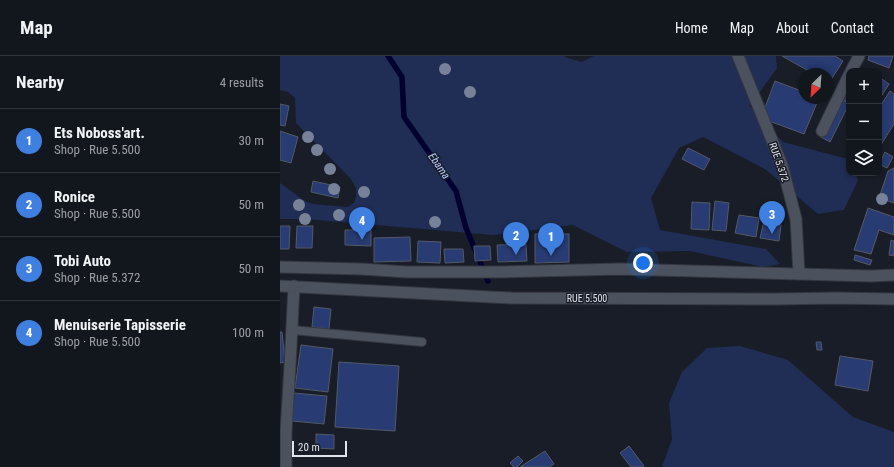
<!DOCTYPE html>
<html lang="en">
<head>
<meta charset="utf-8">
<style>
	:root { --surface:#12161d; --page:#1b1f26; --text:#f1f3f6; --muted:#9c9fa4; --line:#31353b; --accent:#ea580c }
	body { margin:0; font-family:"Roboto Condensed",sans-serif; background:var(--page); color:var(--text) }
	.controls { position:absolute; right:12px; top:12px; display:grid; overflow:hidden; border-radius:8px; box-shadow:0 2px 6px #0003 }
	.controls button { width:36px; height:36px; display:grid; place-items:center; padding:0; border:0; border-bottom:1px solid var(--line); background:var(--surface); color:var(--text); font:20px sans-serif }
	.compass { position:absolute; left:518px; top:12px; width:36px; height:36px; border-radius:50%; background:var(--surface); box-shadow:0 2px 6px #0003; rotate:205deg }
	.scale { position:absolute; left:12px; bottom:10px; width:55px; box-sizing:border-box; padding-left:4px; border:2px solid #dfe3ea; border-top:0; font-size:11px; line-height:14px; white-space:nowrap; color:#dfe3ea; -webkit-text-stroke:3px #181d27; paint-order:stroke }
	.you { position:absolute; left:363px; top:207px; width:14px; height:14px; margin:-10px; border:3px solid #fff; border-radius:50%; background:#1a73e8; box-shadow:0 0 0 6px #1a73e833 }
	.badge { display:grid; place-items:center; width:26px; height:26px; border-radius:50%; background:var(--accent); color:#fff; font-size:13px; font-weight:700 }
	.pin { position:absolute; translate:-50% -33px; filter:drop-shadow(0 1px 2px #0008) }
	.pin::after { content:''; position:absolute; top:21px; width:14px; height:12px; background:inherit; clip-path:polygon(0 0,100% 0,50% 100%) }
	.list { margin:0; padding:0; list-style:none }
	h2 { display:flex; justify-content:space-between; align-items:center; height:52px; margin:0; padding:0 16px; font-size:17px }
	h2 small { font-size:13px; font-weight:400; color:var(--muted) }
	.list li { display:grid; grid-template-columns:26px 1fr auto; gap:12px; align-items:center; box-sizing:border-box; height:64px; padding:0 16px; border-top:1px solid var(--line) }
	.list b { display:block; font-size:15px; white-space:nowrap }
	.list p { margin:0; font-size:13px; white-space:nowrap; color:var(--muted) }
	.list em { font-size:13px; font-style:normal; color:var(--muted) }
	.icon { flex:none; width:22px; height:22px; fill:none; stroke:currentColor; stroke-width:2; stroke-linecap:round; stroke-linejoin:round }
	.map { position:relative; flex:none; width:614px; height:411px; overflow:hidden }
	header { display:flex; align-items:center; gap:24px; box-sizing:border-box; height:56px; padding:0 20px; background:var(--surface); border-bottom:1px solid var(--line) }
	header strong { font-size:19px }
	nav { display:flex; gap:22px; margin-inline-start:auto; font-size:14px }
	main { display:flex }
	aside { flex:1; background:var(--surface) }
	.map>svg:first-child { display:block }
	.green { fill:#202d54 }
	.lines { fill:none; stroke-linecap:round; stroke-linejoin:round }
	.stream { stroke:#020031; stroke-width:5.5 }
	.building { fill:#283b72; stroke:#545966 }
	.service-casing { stroke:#343740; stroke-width:10 }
	.minor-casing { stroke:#343740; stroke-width:13 }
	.secondary-casing { stroke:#343740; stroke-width:13 }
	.service { stroke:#4b515d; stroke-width:8 }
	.minor { stroke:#4b515d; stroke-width:11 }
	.secondary { stroke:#4b515d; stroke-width:11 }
	.tree { fill:#778299 }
	.labels { text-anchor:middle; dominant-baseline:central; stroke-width:3; stroke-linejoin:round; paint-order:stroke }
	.street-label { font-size:10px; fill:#dfe3ea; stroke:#181d27 }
	.water-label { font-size:11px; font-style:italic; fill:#b2c7fb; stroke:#181d27 }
</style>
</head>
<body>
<header>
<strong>Map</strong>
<nav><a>Home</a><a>Map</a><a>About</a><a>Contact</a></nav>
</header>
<main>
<aside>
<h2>Nearby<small>4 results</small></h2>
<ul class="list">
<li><span class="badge" style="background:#3f7fe0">1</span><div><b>Ets Noboss'art.</b><p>Shop · Rue 5.500</p></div><em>30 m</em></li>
<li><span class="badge" style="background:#3f7fe0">2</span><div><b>Ronice</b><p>Shop · Rue 5.500</p></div><em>50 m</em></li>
<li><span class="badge" style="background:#3f7fe0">3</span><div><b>Tobi Auto</b><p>Shop · Rue 5.372</p></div><em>50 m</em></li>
<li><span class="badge" style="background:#3f7fe0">4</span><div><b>Menuiserie Tapisserie</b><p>Shop · Rue 5.500</p></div><em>100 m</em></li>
</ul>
</aside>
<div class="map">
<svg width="614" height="411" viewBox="0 0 614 411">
	<rect width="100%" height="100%" fill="#181d27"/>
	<!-- green -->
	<g class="green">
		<path d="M0 0H285V1L301 6 314 0H496L497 12 470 50 481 62 486 68 503 86 568 103 569 105V117H575L578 124 564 154 538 158 485 113 423 81 399 92 371 142 380 174 486 193 500 208 483 211 410 195 347 196 293 169 213 179 25 163H0V127L25 145 33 148 67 151 74 147C78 135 77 132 70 122L16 67 15 42 8 36 0 34Z"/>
		<polygon points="460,290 508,304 573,361 614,376 614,411 382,411 392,383 389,347 402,316 427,292"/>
	</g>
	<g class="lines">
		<!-- stream -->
		<polyline class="stream" points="108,0 122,21 124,61 176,135 186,172 208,225"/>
	</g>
	<!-- building -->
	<g class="building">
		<polygon points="502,0 555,0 563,5 549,27 548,26 548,18 534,18"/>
		<polygon points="589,0 613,0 609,12 588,4"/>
		<polygon points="599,21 609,28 599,44"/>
		<polygon points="495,25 524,36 524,42 539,42 524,78 481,62"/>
		<polygon points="569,30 569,47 561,43"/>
		<polygon points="610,35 614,38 614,68 599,92 599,52"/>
		<polygon points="558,42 569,47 569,48 550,86 539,80"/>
		<polygon points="0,48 9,50 5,70 0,69"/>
		<polygon points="0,75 18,81 11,107 0,104"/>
		<polygon points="408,92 430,103 424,114 402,103"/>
		<polygon points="605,96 613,101 607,112 599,108"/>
		<polygon points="614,112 614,147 599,142 608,115"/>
		<polygon points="33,125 60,131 58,142 31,136"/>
		<polygon points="435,145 449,147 446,175 432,174"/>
		<polygon points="412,146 430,147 429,174 411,173"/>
		<polygon points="588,152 614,161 614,179 599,174 591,198 574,194"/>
		<polygon points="459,159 479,162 476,181 455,177"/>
		<polygon points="484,165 501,169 499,185 480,182"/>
		<polygon points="0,170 10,170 9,193 0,193"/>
		<polygon points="17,170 33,170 32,192 16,192"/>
		<polygon points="65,174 91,174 91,190 65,189"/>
		<polygon points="255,178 289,178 289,206 255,207"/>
		<polygon points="130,181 131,205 94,206 94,182"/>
		<polygon points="611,184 614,185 614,200 609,199"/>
		<polygon points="138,185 161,186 160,207 137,206"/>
		<polygon points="246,188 247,205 218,206 217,189"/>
		<polygon points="194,190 210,190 211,204 195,205"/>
		<polygon points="164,193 183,193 184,206 165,207"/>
		<polygon points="575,199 592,204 590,209 574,204"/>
		<polygon points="34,251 51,253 49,273 32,271"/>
		<polygon points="0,276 2,276 5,306 0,307"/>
		<polygon points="536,286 541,286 542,294 537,294"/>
		<polygon points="21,289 53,293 48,336 15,332"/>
		<polygon points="560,300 593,305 588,335 555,329"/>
		<polygon points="59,306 119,310 115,375 55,371"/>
		<polygon points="14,337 47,340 44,368 12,365"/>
		<polygon points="36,378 54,379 54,393 36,392"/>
		<polygon points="349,390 364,410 363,411 351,411 340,397"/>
		<polygon points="265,395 274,408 269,411 240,411"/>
		<polygon points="238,400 243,405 237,411 234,411 230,407"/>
	</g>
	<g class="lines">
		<defs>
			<polyline id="service" points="12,274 142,286"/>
			<g id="minor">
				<polyline points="458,0 502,109 516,163 519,218"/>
				<polyline points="571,15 579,0"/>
				<polyline points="542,75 569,19"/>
				<polyline points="6,411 6,376 10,310 14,230"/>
			</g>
			<g id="secondary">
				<polyline points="0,211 81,213 127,216 220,216 340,213 591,220 614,219"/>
				<polyline points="0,230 231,242 497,243 555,242 614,243"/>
			</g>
		</defs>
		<!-- service casing -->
		<use href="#service" class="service-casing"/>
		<!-- minor casing -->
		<use href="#minor" class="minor-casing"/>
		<!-- secondary casing -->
		<use href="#secondary" class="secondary-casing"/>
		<!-- service -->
		<use href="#service" class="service"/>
		<!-- minor -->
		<use href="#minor" class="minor"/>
		<!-- secondary -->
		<use href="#secondary" class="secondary"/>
	</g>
	<!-- trees -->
	<g class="tree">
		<circle cx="165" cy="13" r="6"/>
		<circle cx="190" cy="36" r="6"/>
		<circle cx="28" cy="81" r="6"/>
		<circle cx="37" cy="94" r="6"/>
		<circle cx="50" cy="113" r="6"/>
		<circle cx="54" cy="133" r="6"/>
		<circle cx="84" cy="136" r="6"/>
		<circle cx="602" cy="143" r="6"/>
		<circle cx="19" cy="149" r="6"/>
		<circle cx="59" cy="159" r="6"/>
		<circle cx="25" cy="163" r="6"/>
		<circle cx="155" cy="166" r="6"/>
	</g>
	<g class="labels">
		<!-- street labels -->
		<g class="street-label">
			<text transform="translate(499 106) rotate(71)">RUE 5.372</text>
			<text x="307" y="242">RUE 5.500</text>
		</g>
		<!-- water labels -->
		<g class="water-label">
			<text transform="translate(159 110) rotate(55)">Ebama</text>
		</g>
	</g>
</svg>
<div class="controls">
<button>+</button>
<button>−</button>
<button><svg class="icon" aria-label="layers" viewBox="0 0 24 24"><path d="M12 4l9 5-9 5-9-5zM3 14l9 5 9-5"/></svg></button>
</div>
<svg class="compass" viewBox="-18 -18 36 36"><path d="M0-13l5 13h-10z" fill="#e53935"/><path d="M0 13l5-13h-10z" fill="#9c9fa4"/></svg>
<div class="scale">20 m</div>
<div class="you"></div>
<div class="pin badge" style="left:271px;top:200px;background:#3f7fe0">1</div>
<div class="pin badge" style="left:236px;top:199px;background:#3f7fe0">2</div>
<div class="pin badge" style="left:492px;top:178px;background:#3f7fe0">3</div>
<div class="pin badge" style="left:82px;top:184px;background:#3f7fe0">4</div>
</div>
</main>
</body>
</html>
